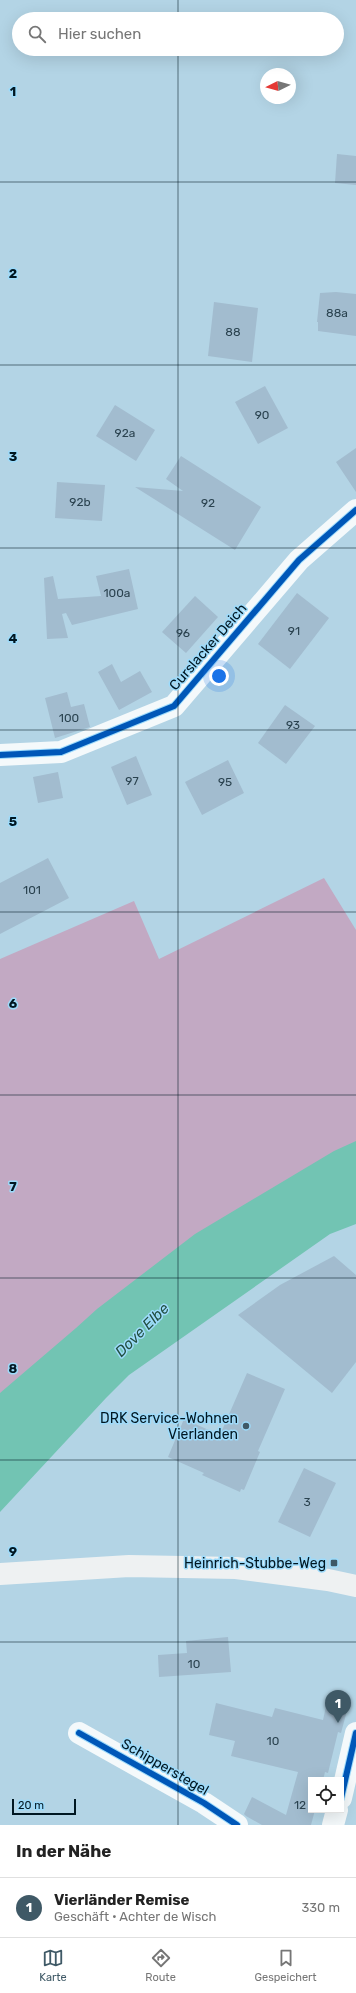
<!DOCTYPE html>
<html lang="de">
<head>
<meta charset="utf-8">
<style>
	:root { --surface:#fff; --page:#f2f2f2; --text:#222; --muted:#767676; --line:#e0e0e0; --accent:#3f5966 }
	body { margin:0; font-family:Rubik,sans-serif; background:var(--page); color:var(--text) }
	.controls { position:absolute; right:12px; bottom:12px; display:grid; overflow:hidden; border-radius:0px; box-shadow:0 4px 16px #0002 }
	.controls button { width:36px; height:36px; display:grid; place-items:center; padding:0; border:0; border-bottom:1px solid var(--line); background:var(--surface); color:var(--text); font:20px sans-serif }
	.compass { position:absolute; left:260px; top:68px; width:36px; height:36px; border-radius:50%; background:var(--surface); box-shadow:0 4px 16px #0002; rotate:265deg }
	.scale { position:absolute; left:12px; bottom:10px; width:64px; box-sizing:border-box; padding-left:4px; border:2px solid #001722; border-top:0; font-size:11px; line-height:14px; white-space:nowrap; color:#001722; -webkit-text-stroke:3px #9ddbfb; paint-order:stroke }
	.you { position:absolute; left:219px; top:676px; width:14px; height:14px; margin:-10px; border:3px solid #fff; border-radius:50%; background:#1a73e8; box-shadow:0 0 0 6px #1a73e833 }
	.badge { display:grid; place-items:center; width:26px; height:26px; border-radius:50%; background:var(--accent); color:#fff; font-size:13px; font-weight:700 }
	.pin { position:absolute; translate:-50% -33px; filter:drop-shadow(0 1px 2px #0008) }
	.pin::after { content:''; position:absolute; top:21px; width:14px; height:12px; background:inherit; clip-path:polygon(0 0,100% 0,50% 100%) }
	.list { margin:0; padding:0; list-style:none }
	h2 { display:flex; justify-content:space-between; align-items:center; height:52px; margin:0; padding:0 16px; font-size:17px }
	h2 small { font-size:13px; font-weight:400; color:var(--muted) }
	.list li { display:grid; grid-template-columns:26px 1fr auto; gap:12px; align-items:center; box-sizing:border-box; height:60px; padding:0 16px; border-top:1px solid var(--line) }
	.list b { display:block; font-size:15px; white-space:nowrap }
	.list p { margin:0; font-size:13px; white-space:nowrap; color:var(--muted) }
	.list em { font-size:13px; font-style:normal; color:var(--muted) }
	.icon { flex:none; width:22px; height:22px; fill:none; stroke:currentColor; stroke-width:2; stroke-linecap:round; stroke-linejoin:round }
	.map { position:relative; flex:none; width:356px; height:1825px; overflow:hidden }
	.search { position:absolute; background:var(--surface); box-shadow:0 4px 16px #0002; left:12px; right:12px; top:12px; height:44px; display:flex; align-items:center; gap:10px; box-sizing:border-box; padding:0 14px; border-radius:22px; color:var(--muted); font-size:15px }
	.sheet { height:112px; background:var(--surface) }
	nav { display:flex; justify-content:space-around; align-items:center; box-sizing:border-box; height:56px; border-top:1px solid var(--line); background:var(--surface); font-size:11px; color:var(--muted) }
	nav a { display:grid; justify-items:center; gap:2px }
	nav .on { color:var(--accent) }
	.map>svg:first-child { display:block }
	.green { fill:#c2a9c3 }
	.water { fill:#72c4b3 }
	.building { fill:#a2bccf }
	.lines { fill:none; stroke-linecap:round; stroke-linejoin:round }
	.minor { stroke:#f4f9fb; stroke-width:22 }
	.secondary { stroke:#eef1f2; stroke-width:22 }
	.cycleway-casing { stroke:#9ddbfb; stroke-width:8 }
	.cycleway { stroke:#0057b8; stroke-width:6 }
	.grid { fill:none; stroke:#001722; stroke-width:1; stroke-opacity:0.55 }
	.poi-dot { fill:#3f5966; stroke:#9ddbfb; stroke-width:1.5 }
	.labels { text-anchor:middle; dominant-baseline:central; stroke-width:3; stroke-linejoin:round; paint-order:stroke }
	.number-label { font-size:12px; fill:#2a424f }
	.street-label { font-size:14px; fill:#001722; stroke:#9ddbfb }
	.poi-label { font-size:14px; fill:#001722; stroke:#9ddbfb; text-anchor:end }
	.water-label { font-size:15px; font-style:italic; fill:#224f41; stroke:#9ddbfb }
	.grid-label { font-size:13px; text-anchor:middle; font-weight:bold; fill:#001722; stroke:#9ddbfb; stroke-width:3; stroke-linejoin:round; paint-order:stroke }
</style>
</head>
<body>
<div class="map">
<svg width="356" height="1825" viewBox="0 0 356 1825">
	<rect width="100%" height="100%" fill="#b3d4e5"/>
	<!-- green -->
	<polygon class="green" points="324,878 356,930 356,1152 0,1401 0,959 134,901 159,959"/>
	<!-- water -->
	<polygon class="water" points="356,1141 356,1224 330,1234 129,1375 106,1398 0,1512 0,1393 76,1328 97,1309 195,1234 334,1151"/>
	<!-- building -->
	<g class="building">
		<polygon points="337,154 356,156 356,185 335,183"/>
		<polygon points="336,292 356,294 356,336 318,331 318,322 317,322 320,293"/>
		<polygon points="214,302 258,308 252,362 208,356"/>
		<polygon points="265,386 288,428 258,444 235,402"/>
		<polygon points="115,405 155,430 136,461 96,436"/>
		<polygon points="356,448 356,492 336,462"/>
		<polygon points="181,456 261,507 235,550 135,487 183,491 166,479"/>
		<polygon points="57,482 105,485 102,521 55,518"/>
		<polygon points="129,569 138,609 72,625 66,613 62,614 68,638 47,639 44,578 53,576 58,599 101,596 96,576"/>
		<polygon points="297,593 329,618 290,669 258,644"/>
		<polygon points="195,596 218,617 186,653 162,632"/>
		<polygon points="112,664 121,682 140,671 152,692 119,710 98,672"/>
		<polygon points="67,692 71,707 84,704 90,727 55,738 45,698"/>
		<polygon points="285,705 315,726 286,764 258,743"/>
		<polygon points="136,756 152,795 127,805 111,767"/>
		<polygon points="228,760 244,793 202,815 185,782"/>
		<polygon points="58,772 63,798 38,803 33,777"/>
		<polygon points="48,858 69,898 0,934 0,883"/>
		<polygon points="334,1256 356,1275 356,1362 332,1393 238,1315 280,1285"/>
		<polygon points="247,1373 285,1389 258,1451 260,1452 244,1490 241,1489 240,1492 202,1475 204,1473 168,1457 184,1419 220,1435"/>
		<polygon points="304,1468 336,1483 310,1537 278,1522"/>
		<polygon points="228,1637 231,1672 159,1677 158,1655 187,1653 186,1641"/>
		<polygon points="327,1702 348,1707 341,1733 338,1732 328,1773 325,1772 323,1780 311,1780 311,1810 315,1810 311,1825 262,1825 246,1816 244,1814 252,1797 286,1815 298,1772 231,1756 235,1741 209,1735 216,1703 272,1717 275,1708 323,1720"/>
	</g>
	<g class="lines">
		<!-- minor -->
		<g class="minor">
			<polyline points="0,755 61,752 174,706 299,560 356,510"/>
			<polyline points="79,1733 204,1803 237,1825"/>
			<polyline points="341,1798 356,1733"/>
			<polyline points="333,1825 337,1810"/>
		</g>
		<!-- secondary -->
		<polyline class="secondary" points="0,1574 129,1566 236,1568 328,1580 356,1586"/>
		<defs>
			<g id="cycleway">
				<polyline points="0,755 61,752 174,706 299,560 356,510"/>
				<polyline points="79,1733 204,1803 237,1825"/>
				<polyline points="341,1798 356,1733"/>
			</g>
		</defs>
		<!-- cycleway casing -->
		<use href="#cycleway" class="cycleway-casing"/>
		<!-- cycleway -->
		<use href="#cycleway" class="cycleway"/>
	</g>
	<!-- grid -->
	<path class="grid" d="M178 0V19M178 49V1825M0 182H356M0 365H356M0 548H356M0 730H356M0 912H356M0 1095H356M0 1278H356M0 1460H356M0 1642H356"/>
	<!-- markers -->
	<g class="poi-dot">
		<circle cx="246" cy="1426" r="4"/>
		<rect x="330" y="1559" width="8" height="8" rx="2"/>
	</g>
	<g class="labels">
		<!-- number labels -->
		<g class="number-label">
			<text x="337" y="313">88a</text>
			<text x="233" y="332">88</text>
			<text x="262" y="415">90</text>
			<text x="125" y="433">92a</text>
			<text x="80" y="502">92b</text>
			<text x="208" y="503">92</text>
			<text x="117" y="593">100a</text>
			<text x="294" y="631">91</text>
			<text x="183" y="633">96</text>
			<text x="69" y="718">100</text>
			<text x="293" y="725">93</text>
			<text x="132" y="781">97</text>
			<text x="225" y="782">95</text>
			<text x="32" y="890">101</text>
			<text x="307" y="1502">3</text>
			<text x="194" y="1664">10</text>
			<text x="273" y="1741">10</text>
			<text x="300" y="1805">12</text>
		</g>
		<!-- street labels -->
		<g class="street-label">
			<text transform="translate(208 647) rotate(-49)">Curslacker Deich</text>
			<text transform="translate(165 1767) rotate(30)">Schipperstegel</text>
		</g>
		<!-- poi labels -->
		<g class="poi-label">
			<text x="238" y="1418">DRK Service-Wohnen<tspan x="238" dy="16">Vierlanden</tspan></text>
			<text x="326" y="1563">Heinrich-Stubbe-Weg</text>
		</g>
		<!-- water labels -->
		<g class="water-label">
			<text transform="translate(142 1330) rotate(-45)">Dove Elbe</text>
		</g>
	</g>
	<g class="grid-label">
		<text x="13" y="96">1</text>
		<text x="13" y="278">2</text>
		<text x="13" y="461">3</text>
		<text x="13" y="643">4</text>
		<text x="13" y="826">5</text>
		<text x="13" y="1008">6</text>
		<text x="13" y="1191">7</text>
		<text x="13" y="1373">8</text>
		<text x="13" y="1556">9</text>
	</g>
</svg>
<div class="controls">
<button><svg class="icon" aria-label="locate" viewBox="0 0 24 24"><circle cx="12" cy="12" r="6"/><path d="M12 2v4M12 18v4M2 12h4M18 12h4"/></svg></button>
</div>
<svg class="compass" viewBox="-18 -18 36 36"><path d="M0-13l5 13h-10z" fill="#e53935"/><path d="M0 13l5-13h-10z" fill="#767676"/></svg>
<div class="scale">20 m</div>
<div class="you"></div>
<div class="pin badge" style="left:338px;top:1723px">1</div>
<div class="search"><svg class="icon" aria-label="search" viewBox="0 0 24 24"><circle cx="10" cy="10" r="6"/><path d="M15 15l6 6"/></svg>Hier suchen</div>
</div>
<section class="sheet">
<h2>In der Nähe<small></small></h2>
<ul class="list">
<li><span class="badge">1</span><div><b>Vierländer Remise</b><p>Geschäft · Achter de Wisch</p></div><em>330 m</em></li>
</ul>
</section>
<nav>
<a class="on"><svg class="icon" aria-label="map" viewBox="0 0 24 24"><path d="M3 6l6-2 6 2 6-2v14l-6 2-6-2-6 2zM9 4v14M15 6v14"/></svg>Karte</a>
<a><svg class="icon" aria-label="directions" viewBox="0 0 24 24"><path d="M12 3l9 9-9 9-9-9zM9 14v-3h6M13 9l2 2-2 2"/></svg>Route</a>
<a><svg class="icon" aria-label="saved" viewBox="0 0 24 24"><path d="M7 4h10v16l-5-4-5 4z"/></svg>Gespeichert</a>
</nav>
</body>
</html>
